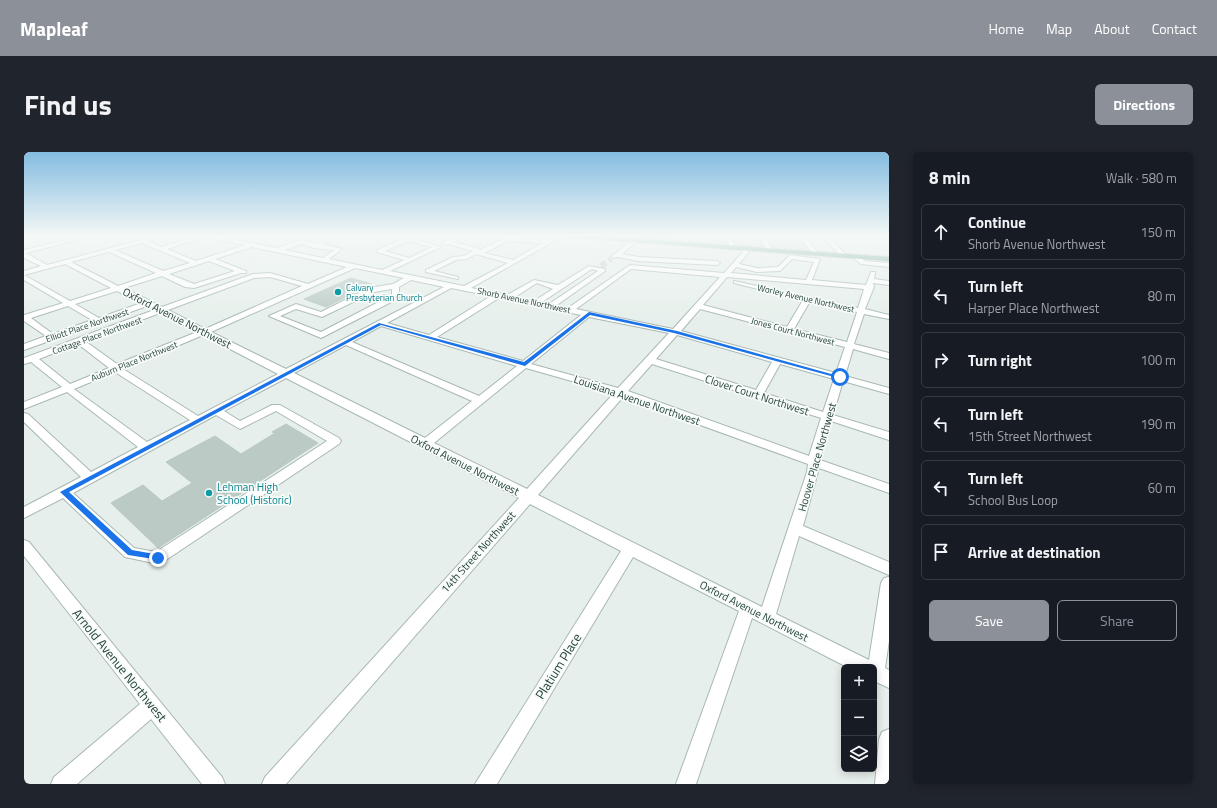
<!DOCTYPE html>
<html lang="en">
<head>
<meta charset="utf-8">
<style>
	:root { --surface:#171b24; --page:#20242c; --text:#f1f3f6; --muted:#9ea1a6; --line:#363941; --accent:#8c9099 }
	body { margin:0; font-family:"Titillium Web",sans-serif; background:var(--page); color:var(--text) }
	.controls { position:absolute; right:12px; bottom:12px; display:grid; overflow:hidden; border-radius:6px; box-shadow:0 2px 10px #0003 }
	.controls button { width:36px; height:36px; display:grid; place-items:center; padding:0; border:0; border-bottom:1px solid var(--line); background:var(--surface); color:var(--text); font:20px sans-serif }
	.stop { position:absolute; width:12px; height:12px; margin:-9px; border:3px solid #1a73e8; border-radius:50%; background:#fff }
	.stop.end { background:#1a73e8; border-color:#fff; box-shadow:0 1px 4px #0008 }
	.list { margin:0; padding:0; list-style:none }
	h2 { display:flex; justify-content:space-between; align-items:center; height:52px; margin:0; padding:0 16px; font-size:17px }
	h2 small { font-size:13px; font-weight:400; color:var(--muted) }
	.list li { display:grid; grid-template-columns:26px 1fr auto; gap:12px; align-items:center; box-sizing:border-box; height:56px; margin:0 8px 8px; padding:0 8px; border:1px solid var(--line); border-radius:6px }
	.list b { display:block; font-size:15px; white-space:nowrap }
	.list p { margin:0; font-size:13px; white-space:nowrap; color:var(--muted) }
	.list em { font-size:13px; font-style:normal; color:var(--muted) }
	.actions { display:flex; gap:8px; padding:12px 16px }
	.actions a { flex:1; padding:9px 0; border:1px solid var(--accent); border-radius:6px; text-align:center; font-size:14px; color:var(--accent) }
	.actions .main { background:var(--accent); color:#fff }
	.icon { flex:none; width:22px; height:22px; fill:none; stroke:currentColor; stroke-width:2; stroke-linecap:round; stroke-linejoin:round }
	.map { position:relative; flex:none; width:865px; height:632px; overflow:hidden; border-radius:6px }
	header { display:flex; align-items:center; gap:24px; box-sizing:border-box; height:56px; padding:0 20px; background:var(--accent); color:#fff }
	header strong { font-size:19px }
	nav { display:flex; gap:22px; margin-inline-start:auto; font-size:14px }
	.intro { display:flex; align-items:center; justify-content:space-between; box-sizing:border-box; height:96px; padding:0 24px }
	h1 { margin:0; font-size:28px }
	.button { padding:10px 18px; border-radius:6px; background:var(--accent); color:#fff; font-size:14px; font-weight:700 }
	main { display:flex; gap:24px; padding:0 24px }
	aside { flex:1; background:var(--surface); border-radius:6px; box-shadow:0 2px 10px #0003 }
	.map>svg:first-child { display:block }
	.built { fill:#d4dfda }
	.building { fill:#bbcac4; stroke:#b8c9c2 }
	.lines { fill:none; stroke-linecap:round; stroke-linejoin:round }
	.minor-tunnel { stroke:#bfccc8; stroke-width:6; stroke-dasharray:6 3.5; stroke-linecap:butt }
	.minor-casing { stroke:#a8b8b2; stroke-width:2 }
	.major-casing { stroke:#c2cac8; stroke-width:2 }
	.minor { fill:#fff; fill-rule:evenodd }
	.major { fill:#6aa596; fill-rule:evenodd }
	.route { fill:#1a73e8 }
	.culture-dot { fill:#0f9aa8; stroke:#f7fbf9; stroke-width:1.5 }
	.labels { text-anchor:middle; dominant-baseline:central; stroke-width:3.5; stroke-linejoin:round; paint-order:stroke }
	.far-culture-label { font-size:9px; fill:#0d838f; stroke:#f7fbf9; text-anchor:start }
	.far-street-label { font-size:9px; fill:#24423a; stroke:#f7fbf9 }
	.street-label { font-size:11px; fill:#24423a; stroke:#f7fbf9 }
	.culture-label { font-size:11px; fill:#0d838f; stroke:#f7fbf9; text-anchor:start }
	.near-street-label { font-size:13px; fill:#24423a; stroke:#f7fbf9 }
</style>
</head>
<body>
<header>
<strong>Mapleaf</strong>
<nav><a>Home</a><a>Map</a><a>About</a><a>Contact</a></nav>
</header>
<div class="intro"><h1>Find us</h1><a class="button">Directions</a></div>
<main>
<div class="map">
<svg width="865" height="632" viewBox="0 0 865 632">
	<rect width="100%" height="100%" fill="#e6efeb"/>
	<!-- built -->
	<polygon class="built" points="543,83 779,83 797,102 602,87"/>
	<!-- building -->
	<g class="building">
		<polygon points="327,126 348,132 302,155 280,147"/>
		<polygon points="262,272 294,291 134,396 87,351 119,333 138,349 168,331 142,310 191,284 217,302 251,281 248,280"/>
	</g>
	<g class="lines">
		<!-- minor-tunnel -->
		<polyline class="minor-tunnel" points="577,114 587,107"/>
		<defs>
			<g id="minor">
				<path d="M63 83H72L2 101 23 113 135 83H144L124 89 137 95 176 83H186L253 96 277 88 292 91 297 89 300 83H308L299 92 318 97 305 107 358 118 380 108 353 100V98L383 85 417 95 366 119 440 134 484 111 452 102 443 107 432 108 410 119 434 125V127L402 120V118L429 105 440 104 449 99 424 92H419V90L436 83H443L429 90 453 96 456 98 483 85 523 88 532 83H539L527 91 447 136 483 143 510 128 534 133 565 114 581 117V119L533 153 544 156 606 113 700 121 719 100 718 96 721 94 723 95 725 100 715 112 733 116 754 115 766 103 796 107 788 128 842 133 847 120H851L850 127 865 129V133L849 131 850 135 841 157 865 163V167L840 162 830 192 865 201V207L829 197 821 224 865 236V242L819 229 809 263 865 280V288L807 269 796 308 865 332V341L795 316 779 374 865 410V423L775 384 752 462 845 508 857 431 860 426 865 425V489L861 516 865 518V536L850 529V515H823L728 466 672 632H652L715 459 609 405 473 632H451L597 399 506 352 262 632H238L241 625 495 346 262 226 200 259 216 269 248 253H256L315 286 317 289 315 292 139 410 134 412 101 405 39 346 0 366V355L57 325 0 270V261L4 262 67 320 114 295 43 240 0 257V250L38 235 7 210 0 212V206L130 158 123 154 0 198V192L22 184 0 169V163L39 151 0 128V119L17 114 0 106V98ZM180 85 221 93 172 109 143 97ZM384 89 408 95 385 106 361 99ZM484 89 518 91 489 108 460 101ZM118 91 166 111 139 119 91 98ZM277 92 290 96 310 98 299 106 261 98ZM228 95 323 115 284 132 246 121 229 122 138 155 100 136 138 124 161 135 170 136 217 121H222V119L191 107ZM85 100 132 121 94 134 47 110ZM768 107 790 110 782 128 707 121 712 115 733 120 756 119ZM185 109 211 119 170 132 145 122ZM41 112 87 136 46 149 0 123ZM331 116 380 126 369 132 345 136 297 160 272 152 245 164 297 186 375 146V135L387 128 420 135 262 217 187 180ZM568 117 574 119 525 152 518 150ZM607 117 696 125 649 177 552 157ZM246 125 278 134 181 177 144 158 230 126ZM703 125 840 137 834 156 710 129V131L779 148 763 175 679 153ZM513 131 529 137 510 149 491 145ZM427 136 467 144 405 183 363 171ZM368 137V143L297 180 256 164 272 157 298 165 350 140ZM93 139 117 151 75 166 51 152ZM475 146 557 163 499 209 413 185ZM786 149 833 160 823 190 770 177ZM44 154 68 168 29 182 7 166ZM676 157 821 195 812 221 657 179ZM136 161 173 180 93 212 61 189ZM565 165 645 181 594 236 507 212ZM357 174 493 214 455 244 328 190ZM179 183 254 222 174 264 99 217ZM653 183 748 210 732 238 632 207ZM54 192 85 216 46 232 15 207ZM322 193 448 249 401 286 270 221ZM628 212 797 266 785 304 604 239ZM756 212 810 227 799 260 740 241ZM502 216 590 241 503 337 410 291ZM91 220 166 268 123 290 50 237ZM599 245 784 312 783 320 738 455 514 343ZM252 259 303 289 132 400 110 396 49 341 192 263 216 277Z"/>
				<polygon points="700,83 706,83 711,96 707,96"/>
				<polygon points="733,83 739,83 749,98 748,99 744,99"/>
				<polygon points="774,83 780,83 794,101 793,102 789,102"/>
				<polygon points="797,83 803,83 822,103 822,105 818,105"/>
				<polygon points="611,86 614,88 613,89 598,102 614,105 693,109 696,111 693,113 614,109 594,105 588,106 588,104"/>
				<polygon points="828,103 832,103 841,109 865,111 865,115 837,112 828,105"/>
				<polygon points="0,388 5,390 198,625 201,632 178,632 127,567 53,632 27,632 30,625 116,552 0,404"/>
				<polygon points="865,577 865,632 851,632 855,587 858,580"/>
			</g>
			<polygon id="major" points="540,83 564,83 865,105 865,109 543,85"/>
		</defs>
		<!-- minor casing -->
		<use href="#minor" class="minor-casing"/>
		<!-- major casing -->
		<use href="#major" class="major-casing"/>
		<!-- minor -->
		<use href="#minor" class="minor"/>
		<!-- major -->
		<use href="#major" class="major"/>
	</g>
	<!-- sky -->
	<linearGradient id="sky" x2="0" y2="1"><stop stop-color="#84bce0"/><stop offset="0.49" stop-color="#f4f8f6"/><stop offset="1" stop-color="#f4f8f6" stop-opacity="0"/></linearGradient>
	<rect width="865" height="171" fill="url(#sky)"/>
	<!-- route -->
	<polygon class="route" points="565,160 653,179 818,225 814,226 650,181 566,163 501,214 357,173 45,340 108,398 136,403 136,408 104,403 36,340 355,171 500,210"/>
	<!-- markers -->
	<g class="culture-dot">
		<circle cx="314" cy="140" r="4"/>
		<circle cx="185" cy="341" r="4"/>
	</g>
	<g class="labels">
		<!-- far-culture labels -->
		<g class="far-culture-label">
			<text x="322" y="135">Calvary<tspan x="322" dy="10">Presbyterian Church</tspan></text>
		</g>
		<!-- far-street labels -->
		<g class="far-street-label">
			<text transform="translate(782 146) rotate(13)">Worley Avenue Northwest</text>
			<text transform="translate(500 148) rotate(12)">Shorb Avenue Northwest</text>
			<text transform="translate(63 173) rotate(-19)">Elliott Place Northwest</text>
			<text transform="translate(769 179) rotate(15)">Jones Court Northwest</text>
			<text transform="translate(73 183) rotate(-20)">Cottage Place Northwest</text>
			<text transform="translate(110 209) rotate(-22)">Auburn Place Northwest</text>
		</g>
		<!-- street labels -->
		<g class="street-label">
			<text transform="translate(153 166) rotate(27)">Oxford Avenue Northwest</text>
			<text transform="translate(733 243) rotate(18)">Clover Court Northwest</text>
			<text transform="translate(613 248) rotate(19)">Louisiana Avenue Northwest</text>
			<text transform="translate(793 305) rotate(-74)">Hoover Place Northwest</text>
			<text transform="translate(441 313) rotate(27)">Oxford Avenue Northwest</text>
			<text transform="translate(454 400) rotate(-48)">14th Street Northwest</text>
			<text transform="translate(730 459) rotate(27)">Oxford Avenue Northwest</text>
		</g>
		<!-- culture labels -->
		<g class="culture-label">
			<text x="193" y="335">Lehman High<tspan x="193" dy="13">School (Historic)</tspan></text>
		</g>
		<!-- near-street labels -->
		<g class="near-street-label">
			<text transform="translate(96 513) rotate(51)">Arnold Avenue Northwest</text>
			<text transform="translate(534 514) rotate(-58)">Platium Place</text>
		</g>
	</g>
</svg>
<div class="controls">
<button>+</button>
<button>−</button>
<button><svg class="icon" aria-label="layers" viewBox="0 0 24 24"><path d="M12 4l9 5-9 5-9-5zM3 14l9 5 9-5"/></svg></button>
</div>
<div class="stop" style="left:816px;top:225px"></div>
<div class="stop end" style="left:134px;top:406px"></div>
</div>
<aside>
<h2>8 min<small>Walk · 580 m</small></h2>
<ul class="list">
<li><svg class="icon" aria-label="ahead" viewBox="0 0 24 24"><path d="M12 20V5M6 11l6-6 6 6"/></svg><div><b>Continue</b><p>Shorb Avenue Northwest</p></div><em>150 m</em></li>
<li><svg class="icon" aria-label="left" viewBox="0 0 24 24"><path d="M17 20v-9H6M10 6l-5 5 5 5"/></svg><div><b>Turn left</b><p>Harper Place Northwest</p></div><em>80 m</em></li>
<li><svg class="icon" aria-label="right" viewBox="0 0 24 24"><path d="M7 20v-9h11M14 6l5 5-5 5"/></svg><div><b>Turn right</b></div><em>100 m</em></li>
<li><svg class="icon" aria-label="left" viewBox="0 0 24 24"><path d="M17 20v-9H6M10 6l-5 5 5 5"/></svg><div><b>Turn left</b><p>15th Street Northwest</p></div><em>190 m</em></li>
<li><svg class="icon" aria-label="left" viewBox="0 0 24 24"><path d="M17 20v-9H6M10 6l-5 5 5 5"/></svg><div><b>Turn left</b><p>School Bus Loop</p></div><em>60 m</em></li>
<li><svg class="icon" aria-label="arrive" viewBox="0 0 24 24"><path d="M6 21V4h12l-3 4 3 4H6"/></svg><div><b>Arrive at destination</b></div></li>
</ul>
<div class="actions"><a class="main">Save</a><a>Share</a></div>
</aside>
</main>
</body>
</html>
